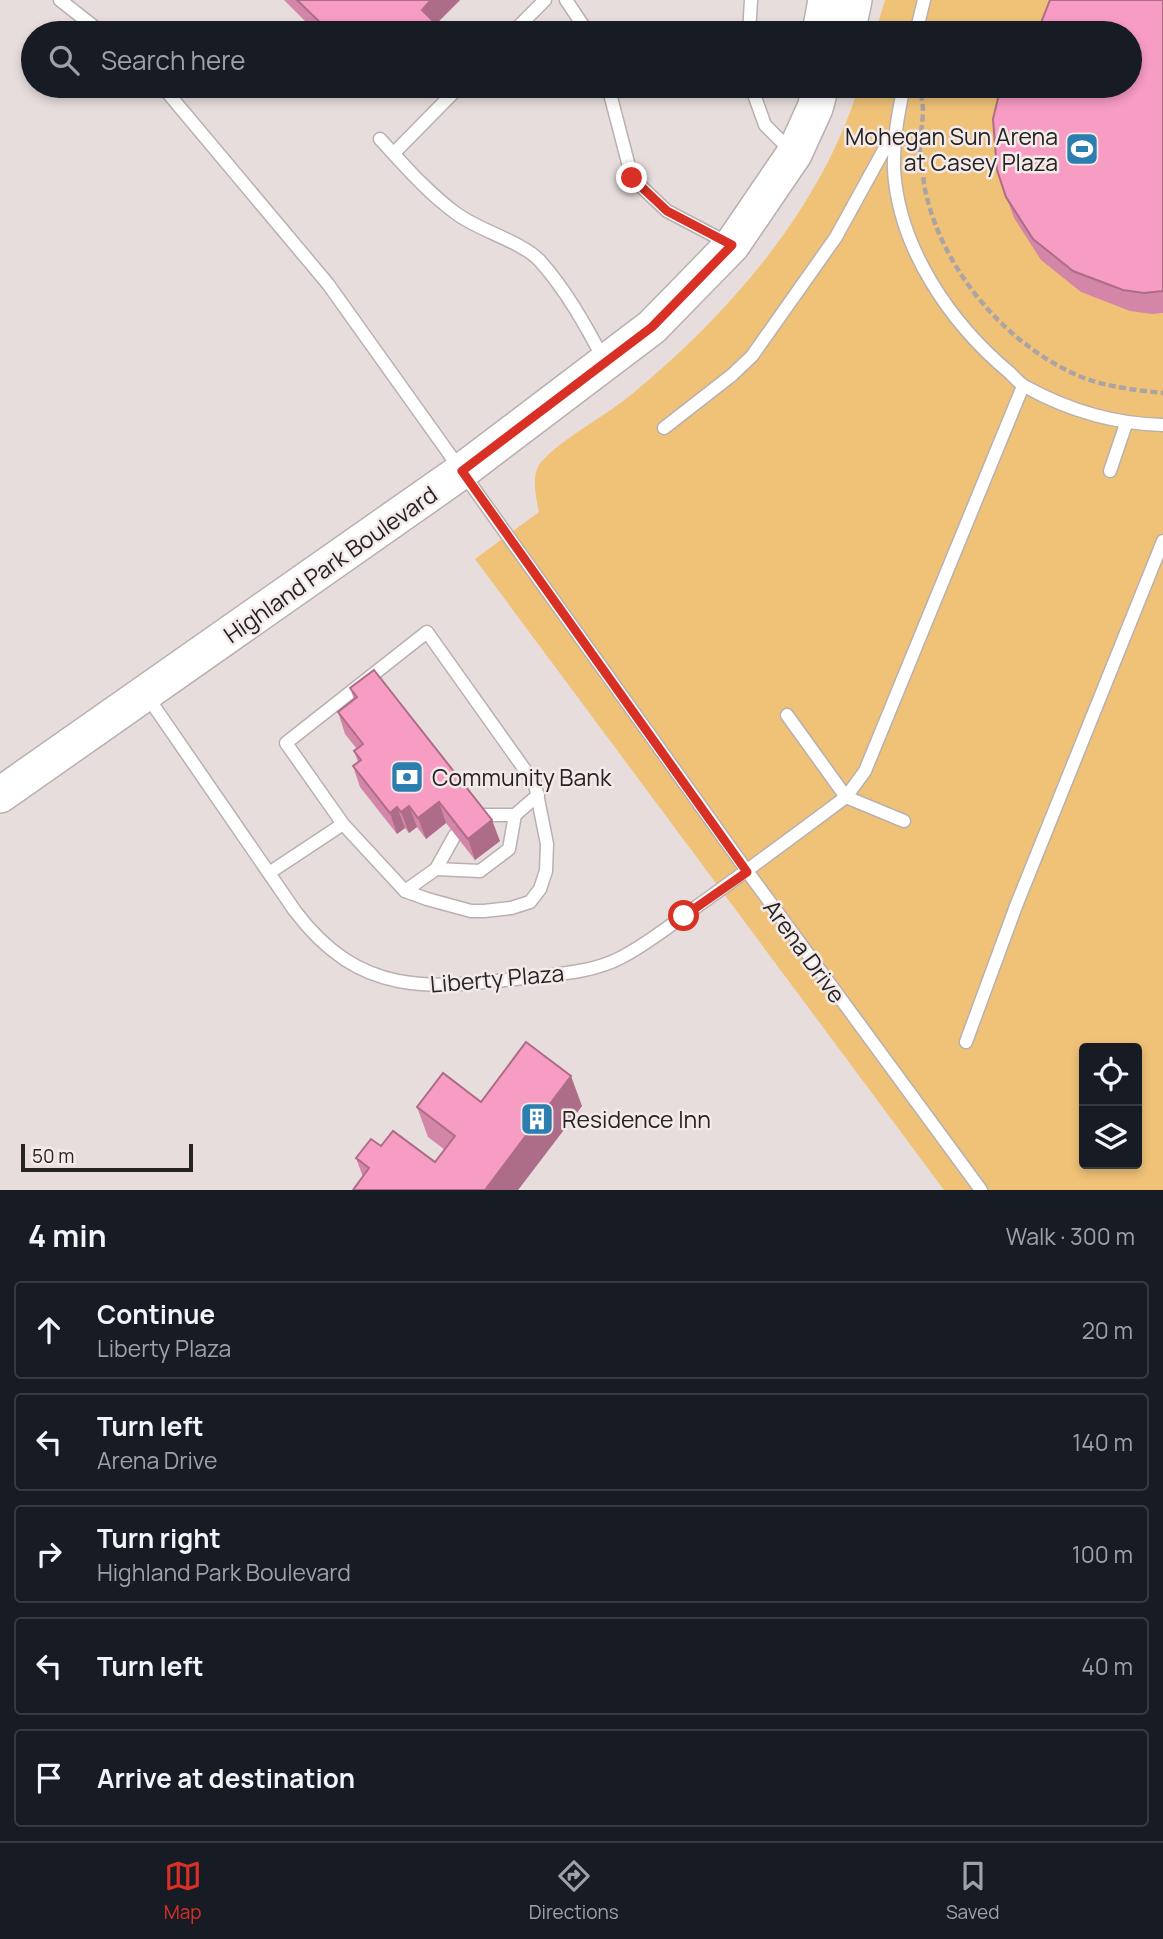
<!DOCTYPE html>
<html lang="en">
<head>
<meta charset="utf-8">
<style>
	:root { --surface:#171b24; --page:#20242c; --text:#f1f3f6; --muted:#9ea1a6; --line:#363941; --accent:#d93025 }
	body { margin:0; font-family:Manrope,sans-serif; background:var(--page); color:var(--text) }
	.controls { position:absolute; right:21px; bottom:21px; display:grid; overflow:hidden; border-radius:7px; box-shadow:0 4px 10px #0003 }
	.controls button { width:63px; height:63px; display:grid; place-items:center; padding:0; border:0; border-bottom:2px solid var(--line); background:var(--surface); color:var(--text); font:35px sans-serif }
	.scale { position:absolute; left:21px; bottom:18px; width:172px; box-sizing:border-box; padding-left:7px; border:4px solid #262323; border-top:0; font-size:19px; line-height:24px; white-space:nowrap; color:#262323; -webkit-text-stroke:5px #f4eaea; paint-order:stroke }
	.stop { position:absolute; width:21px; height:21px; margin:-16px; border:5px solid #d93025; border-radius:50%; background:#fff }
	.stop.end { background:#d93025; border-color:#fff; box-shadow:0 2px 7px #0008 }
	.list { margin:0; padding:0; list-style:none }
	h2 { display:flex; justify-content:space-between; align-items:center; height:91px; margin:0; padding:0 28px; font-size:30px }
	h2 small { font-size:23px; font-weight:400; color:var(--muted) }
	.list li { display:grid; grid-template-columns:46px 1fr auto; gap:21px; align-items:center; box-sizing:border-box; height:98px; margin:0 14px 14px; padding:0 14px; border:2px solid var(--line); border-radius:7px }
	.list b { display:block; font-size:26px; white-space:nowrap }
	.list p { margin:0; font-size:23px; white-space:nowrap; color:var(--muted) }
	.list em { font-size:23px; font-style:normal; color:var(--muted) }
	.icon { flex:none; width:38px; height:38px; fill:none; stroke:currentColor; stroke-width:2; stroke-linecap:round; stroke-linejoin:round }
	.map { position:relative; flex:none; width:1163px; height:1190px; overflow:hidden }
	.search { position:absolute; background:var(--surface); box-shadow:0 4px 10px #0003; left:21px; right:21px; top:21px; height:77px; display:flex; align-items:center; gap:18px; box-sizing:border-box; padding:0 24px; border-radius:38px; color:var(--muted); font-size:26px }
	.sheet { height:651px; background:var(--surface) }
	nav { display:flex; justify-content:space-around; align-items:center; box-sizing:border-box; height:98px; border-top:2px solid var(--line); background:var(--surface); font-size:19px; color:var(--muted) }
	nav a { display:grid; justify-items:center; gap:4px }
	nav .on { color:var(--accent) }
	.map>svg:first-child { display:block }
	.pitch { fill:#efc277; fill-rule:evenodd }
	.lines { fill:none; stroke-linecap:round; stroke-linejoin:round }
	.lane-casing { stroke:#b9b0af; stroke-width:15 }
	.secondary-casing { stroke:#b9b0af; stroke-width:38 }
	.path { stroke:#aca4a4; stroke-width:4.5; stroke-dasharray:7 3.5; stroke-linecap:butt }
	.lane { stroke:#fff; stroke-width:12 }
	.secondary { stroke:#fff; stroke-width:35 }
	.wall { fill:#d486a8 }
	.shaded-wall { fill:#ad6d88 }
	.building { fill:#f79cc3; stroke:#ad6d88; stroke-width:2 }
	.route { stroke:#d93025; stroke-width:9 }
	.labels { text-anchor:middle; dominant-baseline:central; stroke-width:5; stroke-linejoin:round; paint-order:stroke }
	.poi-label { font-size:23px; fill:#262323; stroke:#f4eaea; text-anchor:start }
	.street-label { font-size:23px; fill:#262323; stroke:#f4eaea }
</style>
</head>
<body>
<div class="map">
<svg width="1163" height="1190" viewBox="0 0 1163 1190">
	<rect width="100%" height="100%" fill="#e7dddd"/>
	<!-- pitch -->
	<path class="pitch" d="M885 0H1163V1190H944L475 559 539 512C536 497 530 473 542 461 564 437 606 416 632 394 729 314 821 209 859 86H1130V33H875ZM1084 1048H1137V1164H1084Z"/>
	<g class="lines">
		<defs>
			<g id="lane">
				<polyline points="60,0 102,33"/>
				<polyline points="566,0 588,33"/>
				<polyline points="512,33 545,0"/>
				<polyline points="749,33 751,0"/>
				<polyline points="916,33 924,0"/>
				<polyline points="162,86 328,284 747,871 981,1190"/>
				<polyline points="608,86 632,178 667,211 728,243"/>
				<polyline points="751,86 765,125 791,151"/>
				<path d="M904 86C898 114 893 141 894 170 899 249 951 324 1010 373 1015 378 1020 384 1026 387 1068 410 1116 424 1163 425"/>
				<path d="M380 139C403 164 429 194 457 214 480 231 523 242 540 261 566 290 586 326 604 360"/>
				<polyline points="394,153 460,86"/>
				<polyline points="664,428 732,375 752,356 836,237 891,137"/>
				<polyline points="1110,471 1126,424"/>
				<path d="M147 696 295 911C360 997 428 989 524 978 557 974 592 973 622 957 647 944 669 926 692 910 744 873 795 835 846 797L865 771 1023 386"/>
				<polyline points="787,715 846,797 904,821"/>
				<polyline points="479,815 515,815 538,795"/>
				<polyline points="436,869 480,871 509,849 515,815"/>
				<polyline points="269,873 343,824 286,743 427,632 535,784 547,844 546,871 540,889 530,902 511,908 484,911 471,911 427,899 405,891 343,824"/>
				<polyline points="405,891 436,869 455,835"/>
				<polyline points="966,1042 1016,906 1163,541"/>
			</g>
			<g id="secondary">
				<polyline points="820,33 826,0"/>
				<polyline points="847,33 854,0"/>
				<polyline points="0,795 462,471 652,327 732,245 794,154 815,108 821,86"/>
			</g>
		</defs>
		<!-- lane casing -->
		<use href="#lane" class="lane-casing"/>
		<!-- secondary casing -->
		<use href="#secondary" class="secondary-casing"/>
		<!-- path -->
		<path class="path" d="M920 94C927 108 919 135 920 152 921 162 923 173 924 184 939 266 1003 343 1079 376 1106 387 1135 390 1163 393"/>
		<!-- lane -->
		<use href="#lane" class="lane"/>
		<!-- secondary -->
		<use href="#secondary" class="secondary"/>
	</g>
	<!-- wall -->
	<g class="wall">
		<polygon points="284,0 460,0 436,24 439,33 317,33"/>
		<polygon points="1163,0 1163,313 1152,314 1130,311 1081,292 1041,260 1014,218 997,170 1130,86"/>
		<polygon points="370,86 389,86 379,95"/>
		<polygon points="350,688 500,841 475,860 446,823 426,839 417,827 409,833 405,828 397,834 360,787 353,766 358,762 354,751 357,749 345,734 338,712 354,699"/>
		<polygon points="481,1102 582,1106 518,1190 363,1177 356,1158 381,1146 435,1162 445,1150 428,1137 417,1107"/>
	</g>
	<!-- shaded-wall -->
	<g class="shaded-wall">
		<polygon points="431,0 460,0 429,31 422,10"/>
		<polygon points="436,24 439,33 427,33"/>
		<polygon points="376,86 389,86 379,95"/>
		<polygon points="439,802 446,823 426,839 418,818"/>
		<polygon points="409,806 417,827 409,833 401,812"/>
		<polygon points="397,807 405,828 397,834 390,813"/>
		<polygon points="492,820 500,841 475,860 468,839"/>
		<polygon points="571,1076 582,1106 518,1190 485,1190"/>
	</g>
	<!-- building -->
	<g class="building">
		<polygon points="297,0 431,0 422,10 436,24 427,33 331,33"/>
		<polygon points="1050,0 1163,0 1163,291 1144,293 1123,290 1073,271 1033,239 1006,197 997,170 993,119 1001,86 1130,86 1130,33 1037,33"/>
		<polygon points="374,670 492,820 468,839 439,802 418,818 409,806 401,812 397,807 390,813 353,766 361,760 354,751 363,744 338,712 357,697 350,688"/>
		<polygon points="526,1042 571,1076 485,1190 353,1190 369,1168 356,1158 371,1139 381,1146 393,1131 435,1162 455,1136 417,1107 443,1073 481,1102"/>
	</g>
	<g class="lines">
		<!-- route -->
		<polyline class="route" points="632,178 667,211 732,245 652,327 462,471 747,872 684,916"/>
	</g>
	<!-- icons -->
	<defs>
		<symbol id="stadium-square" viewBox="-11 -11 22 22"><rect x="-9" y="-9" width="18" height="18" rx="4" fill="#2b7eae" stroke="#f4eaea"/><path d="M0-5a6.5 5 0 1 0 0 10a6.5 5 0 1 0 0-10ZM-3.5-1.8h7v3.6h-7Z" fill="#fff"/></symbol>
		<symbol id="bank-square" viewBox="-11 -11 22 22"><rect x="-9" y="-9" width="18" height="18" rx="4" fill="#2b7eae" stroke="#f4eaea"/><path d="M-6-4H6V4H-6ZM0-2.3a2.3 2.3 0 1 0 0 4.6a2.3 2.3 0 1 0 0-4.6Z" fill="#fff"/></symbol>
		<symbol id="building-square" viewBox="-11 -11 22 22"><rect x="-9" y="-9" width="18" height="18" rx="4" fill="#2b7eae" stroke="#f4eaea"/><path d="M-4-6H4V6H1V3H-1V6H-4ZM-2.5-4.3h1.7v1.8h-1.7ZM.8-4.3h1.7v1.8H.8ZM-2.5-1h1.7V.8h-1.7ZM.8-1h1.7V.8H.8Z" fill="#fff"/></symbol>
	</defs>
	<g fill-rule="evenodd">
		<use href="#stadium-square" x="1063" y="130" width="38" height="38"/>
		<use href="#bank-square" x="388" y="758" width="38" height="38"/>
		<use href="#building-square" x="518" y="1100" width="38" height="38"/>
	</g>
	<g class="labels">
		<!-- poi labels -->
		<g class="poi-label">
			<text x="1058" y="136" text-anchor="end">Mohegan Sun Arena<tspan x="1058" dy="26">at Casey Plaza</tspan></text>
			<text x="432" y="777">Community Bank</text>
			<text x="562" y="1119">Residence Inn</text>
		</g>
		<!-- street labels -->
		<g class="street-label">
			<text transform="translate(330 564) rotate(-35)">Highland Park Boulevard</text>
			<text transform="translate(805 951) rotate(54)">Arena Drive</text>
			<text transform="translate(497 978) rotate(-5)">Liberty Plaza</text>
		</g>
	</g>
</svg>
<div class="controls">
<button><svg class="icon" aria-label="locate" viewBox="0 0 24 24"><circle cx="12" cy="12" r="6"/><path d="M12 2v4M12 18v4M2 12h4M18 12h4"/></svg></button>
<button><svg class="icon" aria-label="layers" viewBox="0 0 24 24"><path d="M12 4l9 5-9 5-9-5zM3 14l9 5 9-5"/></svg></button>
</div>
<div class="scale">50 m</div>
<div class="stop" style="left:684px;top:916px"></div>
<div class="stop end" style="left:632px;top:178px"></div>
<div class="search"><svg class="icon" aria-label="search" viewBox="0 0 24 24"><circle cx="10" cy="10" r="6"/><path d="M15 15l6 6"/></svg>Search here</div>
</div>
<section class="sheet">
<h2>4 min<small>Walk · 300 m</small></h2>
<ul class="list">
<li><svg class="icon" aria-label="ahead" viewBox="0 0 24 24"><path d="M12 20V5M6 11l6-6 6 6"/></svg><div><b>Continue</b><p>Liberty Plaza</p></div><em>20 m</em></li>
<li><svg class="icon" aria-label="left" viewBox="0 0 24 24"><path d="M17 20v-9H6M10 6l-5 5 5 5"/></svg><div><b>Turn left</b><p>Arena Drive</p></div><em>140 m</em></li>
<li><svg class="icon" aria-label="right" viewBox="0 0 24 24"><path d="M7 20v-9h11M14 6l5 5-5 5"/></svg><div><b>Turn right</b><p>Highland Park Boulevard</p></div><em>100 m</em></li>
<li><svg class="icon" aria-label="left" viewBox="0 0 24 24"><path d="M17 20v-9H6M10 6l-5 5 5 5"/></svg><div><b>Turn left</b></div><em>40 m</em></li>
<li><svg class="icon" aria-label="arrive" viewBox="0 0 24 24"><path d="M6 21V4h12l-3 4 3 4H6"/></svg><div><b>Arrive at destination</b></div></li>
</ul>
</section>
<nav>
<a class="on"><svg class="icon" aria-label="map" viewBox="0 0 24 24"><path d="M3 6l6-2 6 2 6-2v14l-6 2-6-2-6 2zM9 4v14M15 6v14"/></svg>Map</a>
<a><svg class="icon" aria-label="directions" viewBox="0 0 24 24"><path d="M12 3l9 9-9 9-9-9zM9 14v-3h6M13 9l2 2-2 2"/></svg>Directions</a>
<a><svg class="icon" aria-label="saved" viewBox="0 0 24 24"><path d="M7 4h10v16l-5-4-5 4z"/></svg>Saved</a>
</nav>
</body>
</html>
